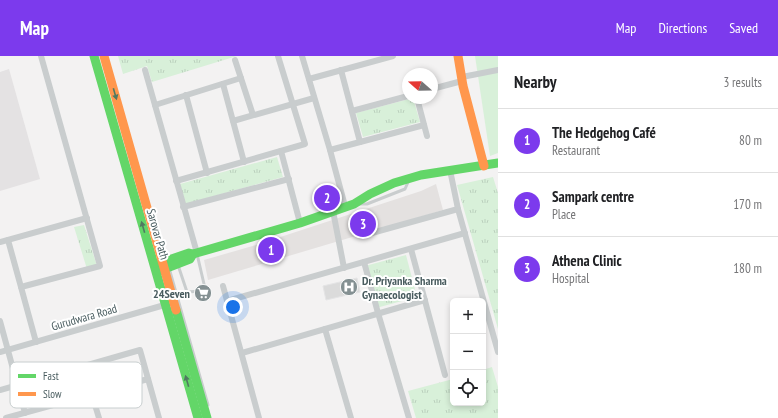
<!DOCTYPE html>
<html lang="en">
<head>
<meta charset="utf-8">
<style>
	:root { --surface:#fff; --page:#f6f6f6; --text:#202124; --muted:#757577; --line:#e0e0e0; --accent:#7c3aed }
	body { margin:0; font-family:"PT Sans Narrow",sans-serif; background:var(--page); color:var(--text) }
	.controls { position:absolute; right:12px; bottom:12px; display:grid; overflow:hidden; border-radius:6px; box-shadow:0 2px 6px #0003 }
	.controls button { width:36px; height:36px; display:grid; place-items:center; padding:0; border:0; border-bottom:1px solid var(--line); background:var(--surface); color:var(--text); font:20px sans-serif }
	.compass { position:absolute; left:402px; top:12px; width:36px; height:36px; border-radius:50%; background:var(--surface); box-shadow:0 2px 6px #0003; rotate:290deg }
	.you { position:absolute; left:233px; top:251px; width:14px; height:14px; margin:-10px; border:3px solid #fff; border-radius:50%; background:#1a73e8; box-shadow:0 0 0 6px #1a73e833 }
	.badge { display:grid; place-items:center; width:26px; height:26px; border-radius:50%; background:var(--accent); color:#fff; font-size:13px; font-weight:700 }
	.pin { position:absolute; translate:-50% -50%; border:2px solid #fff; box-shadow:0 1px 4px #0006 }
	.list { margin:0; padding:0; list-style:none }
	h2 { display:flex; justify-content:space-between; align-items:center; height:52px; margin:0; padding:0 16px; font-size:17px }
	h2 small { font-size:13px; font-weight:400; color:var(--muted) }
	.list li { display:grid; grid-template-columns:26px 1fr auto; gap:12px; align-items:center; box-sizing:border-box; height:64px; padding:0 16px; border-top:1px solid var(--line) }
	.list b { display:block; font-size:15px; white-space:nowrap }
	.list p { margin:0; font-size:13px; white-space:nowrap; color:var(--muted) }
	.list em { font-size:13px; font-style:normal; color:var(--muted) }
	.icon { flex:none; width:22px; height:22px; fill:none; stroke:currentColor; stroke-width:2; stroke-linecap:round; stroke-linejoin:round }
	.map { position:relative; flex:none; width:498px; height:362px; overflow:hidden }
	header { display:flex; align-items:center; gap:24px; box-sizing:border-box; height:56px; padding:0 20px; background:var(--accent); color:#fff }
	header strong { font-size:19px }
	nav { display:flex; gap:22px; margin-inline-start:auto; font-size:14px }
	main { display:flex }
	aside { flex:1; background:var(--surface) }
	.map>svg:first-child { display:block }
	.commercial { fill:#e4e1e0 }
	.education { fill:#e4e2e3 }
	.park { fill:url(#park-tufts) }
	.garden { fill:#d8f0d9 }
	.building { fill:#dbdbdb; stroke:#e4e4e5 }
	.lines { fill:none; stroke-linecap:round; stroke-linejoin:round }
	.lane { stroke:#c9cdce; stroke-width:3 }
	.street { stroke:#c9cdce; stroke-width:6 }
	.fast { stroke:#63d668; stroke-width:9 }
	.slow { stroke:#ff974d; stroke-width:9 }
	.oneway { fill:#507a61 }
	.labels { text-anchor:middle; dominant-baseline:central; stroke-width:4; stroke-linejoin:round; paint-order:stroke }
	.street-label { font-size:12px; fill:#495c5f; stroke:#fff }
	.poi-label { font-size:12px; font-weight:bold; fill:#495c5f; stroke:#fff; text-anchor:start }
	.key { fill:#fff; stroke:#c8cecf; stroke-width:1 }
	.key-label { font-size:11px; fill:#495c5f }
</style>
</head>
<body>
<header>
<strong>Map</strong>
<nav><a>Map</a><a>Directions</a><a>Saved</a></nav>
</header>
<main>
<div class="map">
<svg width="498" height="362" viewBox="0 0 498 362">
	<defs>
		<pattern id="park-tufts" width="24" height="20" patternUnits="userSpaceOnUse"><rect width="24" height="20" fill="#d8f0d9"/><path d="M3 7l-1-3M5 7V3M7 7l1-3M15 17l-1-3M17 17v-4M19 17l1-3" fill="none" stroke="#bbd0bd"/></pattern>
	</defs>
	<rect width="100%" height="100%" fill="#f3f2f2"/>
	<!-- commercial -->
	<polygon class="commercial" points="436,128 443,154 208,224 204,204 256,189 421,135"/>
	<!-- education -->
	<polygon class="education" points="9,13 40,123 0,135 0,16"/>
	<!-- park -->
	<g class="park">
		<polygon points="118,0 237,0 152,26 147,10 123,18"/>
		<polygon points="413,42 420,66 363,81 356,57"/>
		<polygon points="277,101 283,121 185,148 180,128"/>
		<polygon points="493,121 498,137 498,273 457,129"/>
		<polygon points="84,169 97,210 87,213 74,171"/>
		<polygon points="406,199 417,241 376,252 365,210"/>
		<polygon points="492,311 498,331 498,362 416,362 408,335 453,323 453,347 483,347 483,314"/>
	</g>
	<!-- garden -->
	<polygon class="garden" points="475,0 498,0 498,97 490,100"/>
	<!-- building -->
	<g class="building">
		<polygon points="335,130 339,147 319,154 315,136"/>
		<polygon points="367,162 370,173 361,175 359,164"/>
		<polygon points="357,222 360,236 326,244 323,230"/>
	</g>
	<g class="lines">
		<!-- lane -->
		<g class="lane">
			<polyline points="359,148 367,148 405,133 409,124"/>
			<polyline points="178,209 187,236 202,235 204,232 204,228 197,198"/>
			<polyline points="169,212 208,349"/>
		</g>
		<!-- street -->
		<g class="street">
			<polyline points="302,0 330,94 345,150"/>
			<polyline points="235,4 253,59"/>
			<polyline points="145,14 197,197"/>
			<polyline points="341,14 360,86"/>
			<polyline points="462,21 498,14"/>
			<polyline points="309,23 393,0"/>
			<polyline points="223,28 244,106"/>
			<polyline points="432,33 462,25"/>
			<polyline points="186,39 207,117"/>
			<polyline points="417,42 427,80"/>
			<polyline points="155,49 241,22"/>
			<polyline points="352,55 408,40"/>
			<polyline points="233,65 314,42"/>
			<polyline points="330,94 424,69"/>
			<polyline points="281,95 300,167"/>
			<polyline points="450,114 458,153 498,296"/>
			<polyline points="176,125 305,88 278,0"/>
			<polyline points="183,151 289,123"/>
			<polyline points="333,155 344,212"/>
			<polyline points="361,180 458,153"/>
			<polyline points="8,184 21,231 100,210 41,0"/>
			<polyline points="0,186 87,162"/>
			<polyline points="411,193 445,319"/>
			<polyline points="364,206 378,257 409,362"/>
			<polyline points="223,230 259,362"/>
			<polyline points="21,231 36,286"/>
			<polyline points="227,245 465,177"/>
			<polyline points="0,265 25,357"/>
			<polyline points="325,273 351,362"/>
			<polyline points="0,296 168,248"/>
			<polyline points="242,297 425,244"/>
			<polyline points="0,334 140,294 159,362"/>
			<polyline points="92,339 99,362"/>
			<polyline points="6,362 148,323"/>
		</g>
		<!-- fast -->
		<g class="fast">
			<polyline points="94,0 198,362"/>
			<polyline points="157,208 189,197 193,198 300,167 354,148 370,138 394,127 421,119 498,107"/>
			<polyline points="159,215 190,203 193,198"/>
			<polyline points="176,254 207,362"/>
		</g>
		<!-- slow -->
		<g class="slow">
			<polyline points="104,0 176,254"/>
			<polyline points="458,0 463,30 484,110"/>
		</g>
	</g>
	<!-- one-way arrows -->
	<defs><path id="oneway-solid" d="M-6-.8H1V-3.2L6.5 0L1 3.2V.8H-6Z"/></defs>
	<g class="oneway">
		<use href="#oneway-solid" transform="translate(115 38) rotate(74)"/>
		<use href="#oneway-solid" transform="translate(143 171) rotate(-106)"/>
		<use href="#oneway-solid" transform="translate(187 325) rotate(-106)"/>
	</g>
	<!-- icons -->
	<defs>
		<symbol id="hospital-disc" viewBox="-11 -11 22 22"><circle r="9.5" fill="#849092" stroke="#fff"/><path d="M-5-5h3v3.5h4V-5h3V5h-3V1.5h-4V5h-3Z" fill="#fff"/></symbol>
		<symbol id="supermarket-disc" viewBox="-11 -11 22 22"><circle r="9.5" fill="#849092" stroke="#fff"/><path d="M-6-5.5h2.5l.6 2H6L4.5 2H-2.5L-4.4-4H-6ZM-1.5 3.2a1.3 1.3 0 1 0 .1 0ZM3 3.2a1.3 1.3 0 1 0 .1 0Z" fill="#fff"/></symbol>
	</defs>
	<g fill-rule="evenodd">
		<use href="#hospital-disc" x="339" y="221" width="20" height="20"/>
		<use href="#supermarket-disc" x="193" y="227" width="20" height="20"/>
	</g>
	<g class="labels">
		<!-- street labels -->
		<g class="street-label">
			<text transform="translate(158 178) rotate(74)">Sarovar Path</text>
			<text transform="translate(84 261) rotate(-16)">Gurudwara Road</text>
		</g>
		<!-- poi labels -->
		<g class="poi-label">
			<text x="362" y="224">Dr. Priyanka Sharma<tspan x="362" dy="14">Gynaecologist</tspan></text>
			<text x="190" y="237" text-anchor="end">24Seven</text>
		</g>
	</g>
	<!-- legend -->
	<rect x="10" y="306" width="132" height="46" rx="6" class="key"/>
	<rect x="18" y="318" width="18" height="4" fill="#63d668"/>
	<rect x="18" y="336" width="18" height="4" fill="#ff974d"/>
	<g class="key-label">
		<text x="43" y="324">Fast</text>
		<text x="43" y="342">Slow</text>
	</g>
</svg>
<div class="controls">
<button>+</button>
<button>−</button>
<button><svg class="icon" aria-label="locate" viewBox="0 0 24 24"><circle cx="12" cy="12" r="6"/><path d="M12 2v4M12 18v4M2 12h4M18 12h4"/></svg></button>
</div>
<svg class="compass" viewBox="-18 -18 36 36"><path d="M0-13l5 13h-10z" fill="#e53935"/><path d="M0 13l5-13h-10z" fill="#757577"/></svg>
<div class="you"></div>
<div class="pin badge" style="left:271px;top:194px">1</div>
<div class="pin badge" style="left:327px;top:142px">2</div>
<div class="pin badge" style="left:363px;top:168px">3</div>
</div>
<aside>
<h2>Nearby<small>3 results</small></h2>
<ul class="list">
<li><span class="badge">1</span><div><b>The Hedgehog Café</b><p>Restaurant</p></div><em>80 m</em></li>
<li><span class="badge">2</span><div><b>Sampark centre</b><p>Place</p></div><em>170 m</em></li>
<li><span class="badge">3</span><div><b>Athena Clinic</b><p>Hospital</p></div><em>180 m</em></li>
</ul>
</aside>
</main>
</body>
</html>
